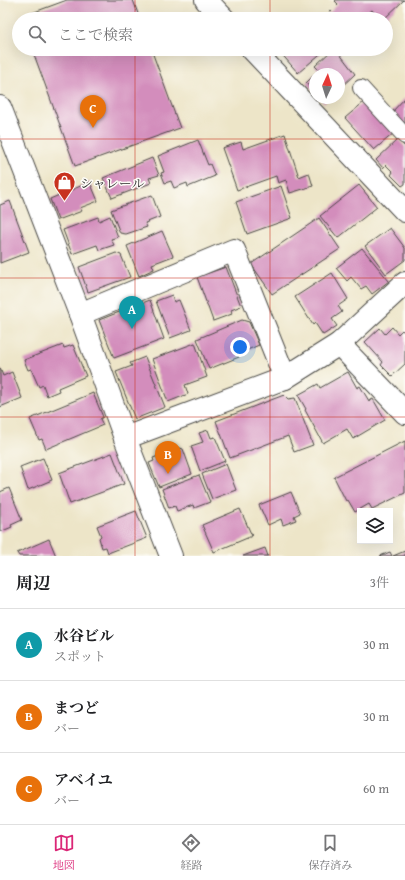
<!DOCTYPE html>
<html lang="ja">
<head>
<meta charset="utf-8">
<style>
	:root { --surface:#fff; --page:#f2f2f2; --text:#202124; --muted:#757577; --line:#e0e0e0; --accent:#db2777 }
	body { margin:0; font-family:"Gentium Book Plus","Noto Serif JP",serif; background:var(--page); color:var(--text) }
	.controls { position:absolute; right:12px; bottom:12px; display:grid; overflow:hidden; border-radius:0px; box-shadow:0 4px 16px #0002 }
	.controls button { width:36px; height:36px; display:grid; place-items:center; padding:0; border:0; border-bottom:1px solid var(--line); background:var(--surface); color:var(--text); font:20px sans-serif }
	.compass { position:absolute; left:309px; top:68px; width:36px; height:36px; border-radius:50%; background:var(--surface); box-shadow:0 4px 16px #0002; rotate:4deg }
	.you { position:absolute; left:240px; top:347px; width:14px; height:14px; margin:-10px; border:3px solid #fff; border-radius:50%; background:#1a73e8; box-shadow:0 0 0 6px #1a73e833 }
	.badge { display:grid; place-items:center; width:26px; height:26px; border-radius:50%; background:var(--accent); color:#fff; font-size:13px; font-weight:700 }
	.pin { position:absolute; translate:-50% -33px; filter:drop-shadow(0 1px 2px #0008) }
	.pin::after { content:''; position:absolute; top:21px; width:14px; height:12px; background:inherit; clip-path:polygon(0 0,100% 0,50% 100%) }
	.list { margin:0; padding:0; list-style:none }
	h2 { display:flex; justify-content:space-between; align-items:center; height:52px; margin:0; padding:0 16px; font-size:17px }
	h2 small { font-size:13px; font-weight:400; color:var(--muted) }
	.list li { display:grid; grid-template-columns:26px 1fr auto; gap:12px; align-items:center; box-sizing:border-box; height:72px; padding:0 16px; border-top:1px solid var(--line) }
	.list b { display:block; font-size:15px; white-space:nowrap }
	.list p { margin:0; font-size:13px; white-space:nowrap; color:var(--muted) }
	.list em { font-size:13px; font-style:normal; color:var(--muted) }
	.icon { flex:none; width:22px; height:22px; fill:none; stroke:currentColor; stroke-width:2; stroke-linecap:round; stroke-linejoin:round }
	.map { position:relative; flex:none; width:405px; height:556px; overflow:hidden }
	.search { position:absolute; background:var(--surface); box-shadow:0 4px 16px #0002; left:12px; right:12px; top:12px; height:44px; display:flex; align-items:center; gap:10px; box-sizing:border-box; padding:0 14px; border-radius:22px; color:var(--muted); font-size:15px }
	.sheet { height:268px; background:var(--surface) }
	nav { display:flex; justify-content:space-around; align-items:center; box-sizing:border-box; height:56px; border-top:1px solid var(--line); background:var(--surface); font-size:11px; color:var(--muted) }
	nav a { display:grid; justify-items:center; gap:2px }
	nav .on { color:var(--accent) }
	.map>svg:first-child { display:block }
	.building { fill:#d38dbc }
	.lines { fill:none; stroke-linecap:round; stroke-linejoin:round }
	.service-casing { stroke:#484743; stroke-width:18 }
	.minor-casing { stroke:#484743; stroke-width:24 }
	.service { stroke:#fff; stroke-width:16 }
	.minor { stroke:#fff; stroke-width:22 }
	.grid { fill:none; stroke:#c8321e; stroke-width:1; stroke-opacity:0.55 }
	.labels { text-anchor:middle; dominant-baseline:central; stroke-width:3; stroke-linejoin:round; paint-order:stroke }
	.poi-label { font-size:13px; fill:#2b2b2b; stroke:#fdfcf7; text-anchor:start }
</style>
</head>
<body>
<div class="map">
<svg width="405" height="556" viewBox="0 0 405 556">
	<rect width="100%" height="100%" fill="#fdfcf7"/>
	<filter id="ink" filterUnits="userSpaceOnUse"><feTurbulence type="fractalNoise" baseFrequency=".025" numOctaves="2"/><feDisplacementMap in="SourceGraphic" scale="8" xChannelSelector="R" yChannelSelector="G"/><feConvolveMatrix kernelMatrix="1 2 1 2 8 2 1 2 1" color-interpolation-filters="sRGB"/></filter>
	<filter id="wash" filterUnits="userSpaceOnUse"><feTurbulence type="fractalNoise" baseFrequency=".012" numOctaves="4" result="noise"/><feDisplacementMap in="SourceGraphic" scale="16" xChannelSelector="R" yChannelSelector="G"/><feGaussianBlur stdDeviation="0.9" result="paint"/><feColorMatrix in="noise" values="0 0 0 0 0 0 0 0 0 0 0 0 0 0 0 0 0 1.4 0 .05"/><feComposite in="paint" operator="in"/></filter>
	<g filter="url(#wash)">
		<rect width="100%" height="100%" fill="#ede5c8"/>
		<g id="blocks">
			<!-- building -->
			<g class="building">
				<polygon points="67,0 133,0 140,19 21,19 21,17"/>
				<polygon points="336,0 404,0 384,19 380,19 372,10 366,15 370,19 330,19 327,15 338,4 335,1"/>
				<polygon points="32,49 151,49 180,128 75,166"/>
				<polygon points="281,49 326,49 298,73 279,51"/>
				<polygon points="333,49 336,49 355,74 339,89 339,74 315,74 315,93 306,83 319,70 315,66"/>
				<polygon points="319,98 329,98 324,103"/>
				<polygon points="405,98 405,129 392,112"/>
				<polygon points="365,101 394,133 374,150 345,118"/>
				<polygon points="285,134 299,177 309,173 313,186 290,193 286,180 278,183 276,176 237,190 222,148 241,142 243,149"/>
				<polygon points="398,139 405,147 405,184 402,186 391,175 393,172 386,165 383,168 376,160"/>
				<polygon points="198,140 208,165 210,164 215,176 188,187 187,183 174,188 171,181 165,183 161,173 164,172 158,156"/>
				<polygon points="152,158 159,175 149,178 151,183 112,198 103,178"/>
				<polygon points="90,182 98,201 80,208 82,211 58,220 50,199"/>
				<polygon points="359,185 377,207 338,238 320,216"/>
				<polygon points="281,186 292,218 247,234 236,202"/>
				<polygon points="152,195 160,217 145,223 147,227 126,234 120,233 111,210"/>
				<polygon points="10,201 29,252 0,263 0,205"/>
				<polygon points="110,216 118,237 111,239 114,245 99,250 97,245 72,254 63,230 98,217 99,221"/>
				<polygon points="319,218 340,249 272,294 251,264"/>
				<polygon points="390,228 405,248 405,260 386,274 365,246"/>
				<polygon points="162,231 173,256 152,264 154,269 139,276 127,246"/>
				<polygon points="362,248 389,281 372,294 366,286 361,289 351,277 347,281 336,268"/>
				<polygon points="116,253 121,255 130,277 88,292 79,267"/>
				<polygon points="226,267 241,306 231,310 232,314 213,321 197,277"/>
				<polygon points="332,273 348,299 338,306 342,312 332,319 337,326 323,335 315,323 313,325 295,297"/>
				<polygon points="172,295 174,302 179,300 191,330 170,338 156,301"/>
				<polygon points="150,300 164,339 114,358 99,320"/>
				<polygon points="242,320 249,322 259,345 238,354 239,357 209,369 197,339"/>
				<polygon points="392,327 398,334 402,330 405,333 405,364 392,376 381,365 383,362 365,342 380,328 385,334"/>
				<polygon points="195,343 207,377 185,385 188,394 168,402 152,359"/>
				<polygon points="63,345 64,348 73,345 86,376 58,388 59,391 47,396 43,385 39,387 31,369 28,370 24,360"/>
				<polygon points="145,357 165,407 135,419 116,372 132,366 130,363"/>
				<polygon points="0,368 3,376 12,372 22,398 0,407"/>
				<polygon points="348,372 357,388 360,386 369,401 373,399 385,420 353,439 347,429 323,443 305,410 306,409 298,395 318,384 320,388"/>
				<polygon points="93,393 103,417 100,419 103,425 46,449 42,439 39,440 30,419"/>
				<polygon points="284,395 288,399 295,398 313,445 294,452 288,436 230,458 216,421"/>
				<polygon points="208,430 211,438 215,437 225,461 200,471 191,446 203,442 199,433"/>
				<polygon points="405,441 405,493 372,509 369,504 355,512 348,500 346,501 334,477"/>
				<polygon points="180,448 183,449 192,474 159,487 149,463 154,461 153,458"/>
				<polygon points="112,453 124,484 70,504 59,473"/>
				<polygon points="43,458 52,480 28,490 20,467"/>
				<polygon points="226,464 236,490 212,499 202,474"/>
				<polygon points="199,475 210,502 194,508 193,505 177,511 175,506 169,508 162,489"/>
				<polygon points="9,488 22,520 11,525 12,527 0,532 0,492"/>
				<polygon points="291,492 300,513 294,516 296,520 283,525 281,519 268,525 259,505"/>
				<polygon points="240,509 252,536 214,552 202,525"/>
				<polygon points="136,511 147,538 108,553 106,547 102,548 99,538 101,536 97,526"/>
				<polygon points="49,539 56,556 19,556 17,553"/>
				<polygon points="265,548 268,556 243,556"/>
				<polygon points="405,551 405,556 393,556"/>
				<polygon points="390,552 392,556 380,556"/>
			</g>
		</g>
	</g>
	<g filter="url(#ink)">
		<use href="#blocks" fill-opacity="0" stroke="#484743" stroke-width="1"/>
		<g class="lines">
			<defs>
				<polyline id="service" points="361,88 405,136"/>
				<g id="minor">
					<polyline points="206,0 224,19"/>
					<polyline points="252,49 405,211"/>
					<polyline points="0,107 80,314 125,438 171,556"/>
					<polyline points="80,314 234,250 285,378"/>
					<polyline points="339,344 405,413"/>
					<polyline points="125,438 285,378 339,344 405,283"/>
				</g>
			</defs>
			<!-- service casing -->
			<use href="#service" class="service-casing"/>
			<!-- minor casing -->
			<use href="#minor" class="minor-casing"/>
			<!-- service -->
			<use href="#service" class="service"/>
			<!-- minor -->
			<use href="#minor" class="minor"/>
		</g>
	</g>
	<!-- grid -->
	<path class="grid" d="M135 0V19M270 0V19M135 49V556M270 49V556M0 139H405M0 278H405M0 417H405"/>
	<!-- icons -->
	<defs>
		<symbol id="shop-pin" viewBox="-11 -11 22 30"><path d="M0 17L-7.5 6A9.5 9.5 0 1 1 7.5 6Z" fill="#c8321e" stroke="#fdfcf7"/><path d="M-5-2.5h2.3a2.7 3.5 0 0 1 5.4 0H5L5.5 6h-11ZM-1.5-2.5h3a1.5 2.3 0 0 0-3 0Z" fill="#fff"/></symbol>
	</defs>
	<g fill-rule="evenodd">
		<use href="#shop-pin" x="52" y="170" width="25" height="34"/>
	</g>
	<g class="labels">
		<!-- poi labels -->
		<g class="poi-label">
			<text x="80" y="183">シャレール</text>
		</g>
	</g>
</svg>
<div class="controls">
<button><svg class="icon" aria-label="layers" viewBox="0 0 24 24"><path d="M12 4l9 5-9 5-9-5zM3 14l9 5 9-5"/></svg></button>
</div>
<svg class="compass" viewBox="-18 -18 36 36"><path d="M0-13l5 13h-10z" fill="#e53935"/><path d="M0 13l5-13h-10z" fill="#757577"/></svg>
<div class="you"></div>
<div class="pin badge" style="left:132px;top:329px;background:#0f9aa8">A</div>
<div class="pin badge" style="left:168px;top:474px;background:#e8710a">B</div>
<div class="pin badge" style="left:93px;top:128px;background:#e8710a">C</div>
<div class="search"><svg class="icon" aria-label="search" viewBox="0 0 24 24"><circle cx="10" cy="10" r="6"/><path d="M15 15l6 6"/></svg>ここで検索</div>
</div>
<section class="sheet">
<h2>周辺<small>3件</small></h2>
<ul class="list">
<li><span class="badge" style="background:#0f9aa8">A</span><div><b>水谷ビル</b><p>スポット</p></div><em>30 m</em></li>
<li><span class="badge" style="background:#e8710a">B</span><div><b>まつど</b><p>バー</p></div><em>30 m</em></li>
<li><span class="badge" style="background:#e8710a">C</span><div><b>アベイユ</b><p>バー</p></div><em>60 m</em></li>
</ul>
</section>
<nav>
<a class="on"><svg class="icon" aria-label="map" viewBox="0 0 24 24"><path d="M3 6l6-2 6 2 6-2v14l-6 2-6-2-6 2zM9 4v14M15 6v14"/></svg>地図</a>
<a><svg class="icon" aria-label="directions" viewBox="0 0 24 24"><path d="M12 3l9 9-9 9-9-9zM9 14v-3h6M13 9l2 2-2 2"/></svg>経路</a>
<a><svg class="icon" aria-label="saved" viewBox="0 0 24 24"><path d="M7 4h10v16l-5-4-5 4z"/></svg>保存済み</a>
</nav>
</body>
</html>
